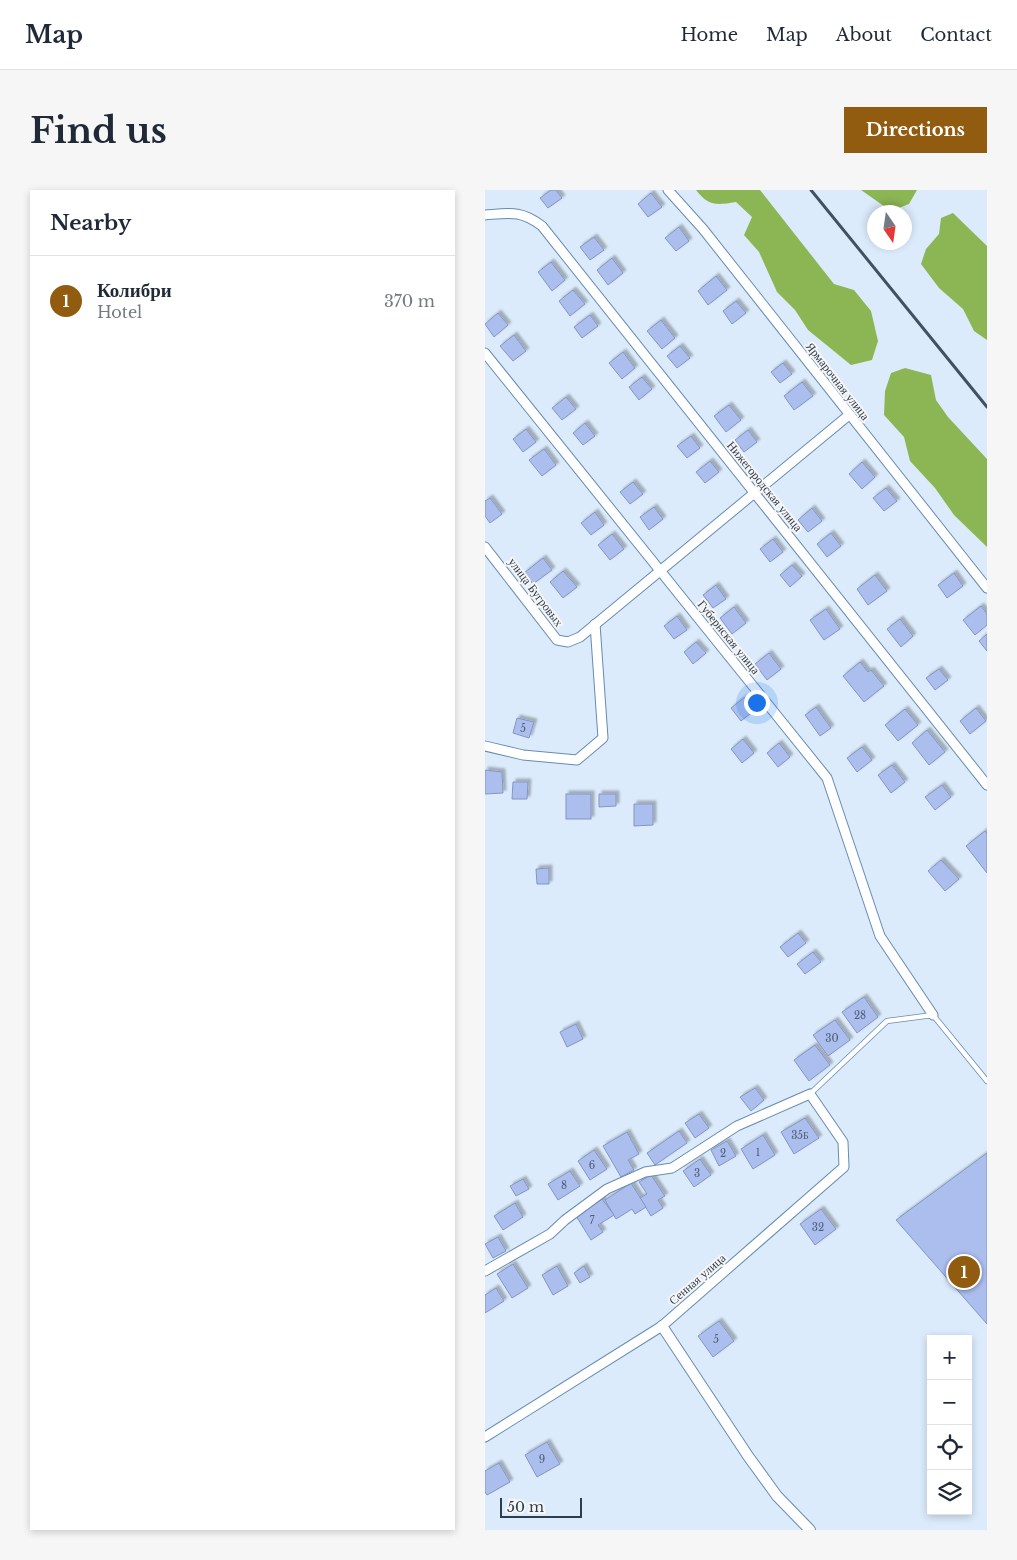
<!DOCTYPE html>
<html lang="en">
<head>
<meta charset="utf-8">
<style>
	:root { --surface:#fff; --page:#f6f6f7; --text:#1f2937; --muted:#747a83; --line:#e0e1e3; --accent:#915b10 }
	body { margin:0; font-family:"Libre Baskerville",serif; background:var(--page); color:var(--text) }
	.controls { position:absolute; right:15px; bottom:15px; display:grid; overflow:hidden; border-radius:0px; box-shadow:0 2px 8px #0003 }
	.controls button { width:45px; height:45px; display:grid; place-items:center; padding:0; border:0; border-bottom:1px solid var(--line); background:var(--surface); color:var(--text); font:25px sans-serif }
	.compass { position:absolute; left:382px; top:15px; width:45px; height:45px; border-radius:50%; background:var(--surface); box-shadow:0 2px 8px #0003; rotate:167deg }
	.scale { position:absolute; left:15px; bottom:12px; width:82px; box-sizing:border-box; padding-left:5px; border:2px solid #2d3d4d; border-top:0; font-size:14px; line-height:18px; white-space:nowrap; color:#2d3d4d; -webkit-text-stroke:4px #f6f6f6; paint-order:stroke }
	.you { position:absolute; left:271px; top:512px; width:18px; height:18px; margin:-12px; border:4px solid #fff; border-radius:50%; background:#1a73e8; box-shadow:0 0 0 8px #1a73e833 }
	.badge { display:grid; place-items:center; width:32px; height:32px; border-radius:50%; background:var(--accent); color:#fff; font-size:16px; font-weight:700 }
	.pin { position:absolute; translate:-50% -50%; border:2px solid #fff; box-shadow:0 1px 5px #0006 }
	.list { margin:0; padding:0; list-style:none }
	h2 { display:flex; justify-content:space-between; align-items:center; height:65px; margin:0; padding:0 20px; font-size:21px }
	h2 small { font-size:16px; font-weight:400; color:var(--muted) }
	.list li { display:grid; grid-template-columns:32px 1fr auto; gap:15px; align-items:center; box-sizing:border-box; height:90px; padding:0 20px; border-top:1px solid var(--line) }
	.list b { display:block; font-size:19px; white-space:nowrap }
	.list p { margin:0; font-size:16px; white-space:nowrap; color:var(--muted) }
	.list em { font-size:16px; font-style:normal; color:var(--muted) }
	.icon { flex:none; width:28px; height:28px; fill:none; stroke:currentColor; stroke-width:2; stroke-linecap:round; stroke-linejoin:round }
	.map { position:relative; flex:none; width:502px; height:1340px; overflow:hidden; border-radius:0px }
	header { display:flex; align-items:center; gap:30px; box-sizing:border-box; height:70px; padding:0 25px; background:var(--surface); border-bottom:1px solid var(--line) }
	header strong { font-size:24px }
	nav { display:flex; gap:28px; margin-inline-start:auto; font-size:18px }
	.intro { display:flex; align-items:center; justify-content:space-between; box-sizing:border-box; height:120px; padding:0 30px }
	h1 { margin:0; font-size:35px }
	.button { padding:12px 22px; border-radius:0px; background:var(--accent); color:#fff; font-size:18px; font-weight:700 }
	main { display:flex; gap:30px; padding:0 30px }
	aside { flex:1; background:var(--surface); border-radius:0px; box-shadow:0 2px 8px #0003 }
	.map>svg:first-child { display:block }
	.forest { fill:#8cb654 }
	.building { fill:#acbeee; stroke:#8495c3; filter:url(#shadow) }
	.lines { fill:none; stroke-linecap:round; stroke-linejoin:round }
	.service-casing { stroke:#668cb1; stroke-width:6 }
	.minor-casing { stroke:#668cb1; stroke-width:11 }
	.tertiary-casing { stroke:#668cb1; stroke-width:12 }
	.service { stroke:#fff; stroke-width:4.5 }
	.minor { stroke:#fff; stroke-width:9 }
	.tertiary { stroke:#fff; stroke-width:10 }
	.rail { stroke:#415161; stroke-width:3 }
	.labels { text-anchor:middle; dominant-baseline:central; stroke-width:4; stroke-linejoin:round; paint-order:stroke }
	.number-label { font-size:10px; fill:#4d5d75 }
	.street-label { font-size:12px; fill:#2d3d4d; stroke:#f6f6f6 }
</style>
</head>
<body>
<header>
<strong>Map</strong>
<nav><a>Home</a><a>Map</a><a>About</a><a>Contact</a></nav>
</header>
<div class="intro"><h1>Find us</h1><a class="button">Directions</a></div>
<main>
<aside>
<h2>Nearby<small></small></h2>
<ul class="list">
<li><span class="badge">1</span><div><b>Колибри</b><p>Hotel</p></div><em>370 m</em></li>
</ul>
</aside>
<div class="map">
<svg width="502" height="1340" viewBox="0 0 502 1340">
	<defs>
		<filter id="shadow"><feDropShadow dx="3" dy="-3" stdDeviation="1" flood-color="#0004"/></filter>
	</defs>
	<rect width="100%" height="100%" fill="#dbebfb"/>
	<!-- forest -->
	<g class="forest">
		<path d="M211 0H275L349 94 369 100 386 121 393 151 387 170 366 175 323 140 310 120 292 102 274 62 259 45 267 27 251 12C232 15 224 17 211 0Z"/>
		<polygon points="376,0 432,0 424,14 406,21"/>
		<polygon points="468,23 502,56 502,150 489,141 478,119 454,98 436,74 441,59 454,44 456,28"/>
		<polygon points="420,178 446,185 451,210 463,227 502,269 502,357 469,325 450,298 425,271 419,247 399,225 400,201 406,183"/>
	</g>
	<!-- building -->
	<g class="building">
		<polygon points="66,0 71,0 77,8 63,18 55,8"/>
		<polygon points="166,3 177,17 163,27 153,14"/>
		<polygon points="194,37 204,51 191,61 180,48"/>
		<polygon points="109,47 119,60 105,70 95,57"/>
		<polygon points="127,68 138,83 123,95 112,80"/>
		<polygon points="66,72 80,90 67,101 53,82"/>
		<polygon points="231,86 242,100 223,115 213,101"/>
		<polygon points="88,100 100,114 85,126 74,111"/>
		<polygon points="251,111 261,123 247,134 238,121"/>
		<polygon points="13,123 23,135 9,147 0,134"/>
		<polygon points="105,125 113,136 97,148 89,137"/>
		<polygon points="176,130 190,148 177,159 162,141"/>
		<polygon points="29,145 41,161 28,171 15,156"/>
		<polygon points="195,156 205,168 192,178 182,166"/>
		<polygon points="138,162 150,178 137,189 124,173"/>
		<polygon points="298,173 307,184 295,193 286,182"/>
		<polygon points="157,187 167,199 154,210 144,197"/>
		<polygon points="317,192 328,206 309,220 299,206"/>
		<polygon points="81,207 91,219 77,230 67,218"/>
		<polygon points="244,215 256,230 241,242 229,226"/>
		<polygon points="100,233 110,246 98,255 88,243"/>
		<polygon points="41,239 51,252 38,262 28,249"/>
		<polygon points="263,240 272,252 259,262 250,250"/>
		<polygon points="206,246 215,258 202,268 192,256"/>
		<polygon points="59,259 71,275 57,286 44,270"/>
		<polygon points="225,271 234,282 220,293 211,282"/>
		<polygon points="377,272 390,287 377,299 364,284"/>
		<polygon points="148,292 158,304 145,314 135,302"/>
		<polygon points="401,298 412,311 399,321 388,308"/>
		<polygon points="5,308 17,324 5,333 0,326 0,311"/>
		<polygon points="169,317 178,329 164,340 155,327"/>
		<polygon points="327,318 337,331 323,342 313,330"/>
		<polygon points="110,322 119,335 106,345 96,333"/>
		<polygon points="346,343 356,356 342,367 332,354"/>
		<polygon points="127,344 139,359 125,370 113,355"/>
		<polygon points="288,349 298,362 285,372 275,359"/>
		<polygon points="58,368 67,380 48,394 39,383"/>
		<polygon points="307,375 317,386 305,397 295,385"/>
		<polygon points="78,381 92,397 78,408 65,392"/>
		<polygon points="469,383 478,396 462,408 453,395"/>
		<polygon points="390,385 402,401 383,415 372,399"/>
		<polygon points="231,395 241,409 228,418 218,405"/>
		<polygon points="496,416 502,424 502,435 490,445 478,430"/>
		<polygon points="249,417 261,433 247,444 235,428"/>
		<polygon points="341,419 355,439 339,450 325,430"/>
		<polygon points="192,426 202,440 189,449 179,436"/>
		<polygon points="415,429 428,446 416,457 402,439"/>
		<polygon points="502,444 502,461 494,451"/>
		<polygon points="211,452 221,463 208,474 199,462"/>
		<polygon points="284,463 296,479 282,490 270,474"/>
		<polygon points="375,472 383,482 386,480 399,496 379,512 358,486"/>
		<polygon points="454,479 463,490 450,500 441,488"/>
		<polygon points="260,507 270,520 256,531 246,518"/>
		<polygon points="331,517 346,538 335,546 320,525"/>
		<polygon points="491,518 501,531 485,544 475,531"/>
		<polygon points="420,519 433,535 413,551 400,535"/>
		<polygon points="32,528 49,532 44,548 28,543"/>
		<polygon points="442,540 460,562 444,575 427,553"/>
		<polygon points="258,549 269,563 257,573 246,559"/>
		<polygon points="294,553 305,567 293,577 282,563"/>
		<polygon points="377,557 387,570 372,582 362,568"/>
		<polygon points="407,575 420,592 406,603 393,585"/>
		<polygon points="0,580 17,582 18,603 0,604"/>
		<polygon points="28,592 43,592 42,609 27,609"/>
		<polygon points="457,595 466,607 450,620 440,607"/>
		<rect x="81" y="604" width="25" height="25"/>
		<polygon points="114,604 131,604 131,616 114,617"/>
		<polygon points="149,614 168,614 168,635 149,636"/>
		<polygon points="500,641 502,643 502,683 481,656"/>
		<polygon points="456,670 474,689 460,701 443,681"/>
		<polygon points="64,678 64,694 52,694 51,679"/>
		<polygon points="313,743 321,753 303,767 295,757"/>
		<polygon points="328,762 336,772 320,784 312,774"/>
		<polygon points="379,807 393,827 372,843 357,822"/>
		<polygon points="350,830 365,850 343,866 328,845"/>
		<polygon points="91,834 98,849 82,857 75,842"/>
		<polygon points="330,855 345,875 324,891 309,870"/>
		<polygon points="270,898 279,910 266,921 255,907"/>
		<polygon points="214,924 224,938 210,948 200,933"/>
		<polygon points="320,928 334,948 309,964 296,942"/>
		<polygon points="194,941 202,953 170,975 162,963"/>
		<polygon points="142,942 154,964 143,970 149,980 136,987 118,956"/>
		<polygon points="278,945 290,965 268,979 256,959"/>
		<polygon points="242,951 251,966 234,976 226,960"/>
		<polygon points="109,960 122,979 105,990 93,971"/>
		<polygon points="502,963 502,1134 411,1030"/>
		<polygon points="215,969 226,985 209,997 198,981"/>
		<polygon points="85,981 95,996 73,1010 63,994"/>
		<polygon points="166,985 180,1006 173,1010 178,1018 166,1026 155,1008 162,1004 154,992"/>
		<polygon points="38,989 44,999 31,1006 25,996"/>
		<polygon points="146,993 161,1017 150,1024 147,1019 131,1029 120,1010"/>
		<polygon points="117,1009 129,1025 113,1035 118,1042 106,1050 91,1026"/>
		<polygon points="30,1013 38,1027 18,1040 9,1026"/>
		<polygon points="336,1019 351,1039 330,1055 315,1034"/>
		<polygon points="13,1047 21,1061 8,1068 0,1054"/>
		<polygon points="28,1074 43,1098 27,1108 12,1084"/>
		<polygon points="72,1076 83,1096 68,1105 57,1085"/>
		<polygon points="99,1076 105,1087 95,1093 89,1083"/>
		<polygon points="11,1098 19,1111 0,1123 0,1105"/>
		<polygon points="234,1131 249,1151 228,1167 213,1146"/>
		<polygon points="62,1252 75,1274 52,1287 40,1265"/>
		<polygon points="14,1273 25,1292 2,1305 0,1302 0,1281"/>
	</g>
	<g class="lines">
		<defs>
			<polyline id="service" points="325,904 402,831 448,825 502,891"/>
			<g id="minor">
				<polyline points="183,0 218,39 502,398"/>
				<path d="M0 25C25 23 36 20 57 36L502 595"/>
				<polyline points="0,163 342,588 395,746 448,825"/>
				<polyline points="0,357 72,450 83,452 95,447 364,225"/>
				<polyline points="0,556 38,565 92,570 118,548 110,434"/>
				<polyline points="0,1081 65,1044 80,1030 122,999 160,982 187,978 252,936 325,904 358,952 359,977 177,1136 0,1247"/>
			</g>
			<polyline id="tertiary" points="177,1136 263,1266 292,1306 325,1340"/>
		</defs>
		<!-- service casing -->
		<use href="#service" class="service-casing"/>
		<!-- minor casing -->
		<use href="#minor" class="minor-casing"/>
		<!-- tertiary casing -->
		<use href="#tertiary" class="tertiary-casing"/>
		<!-- service -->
		<use href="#service" class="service"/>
		<!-- minor -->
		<use href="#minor" class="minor"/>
		<!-- tertiary -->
		<use href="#tertiary" class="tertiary"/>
		<!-- rail -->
		<polyline class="rail" points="326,0 502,217"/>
	</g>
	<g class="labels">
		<!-- number labels -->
		<g class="number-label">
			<text x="38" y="538">5</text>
			<text x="375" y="825">28</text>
			<text x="347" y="848">30</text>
			<text x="315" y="945">35Б</text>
			<text x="273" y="962">1</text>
			<text x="238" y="963">2</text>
			<text x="107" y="975">6</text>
			<text x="212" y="983">3</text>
			<text x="79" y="995">8</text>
			<text x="107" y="1030">7</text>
			<text x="333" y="1037">32</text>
			<text x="231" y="1149">5</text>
			<text x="57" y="1269">9</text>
		</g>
		<!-- street labels -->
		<g class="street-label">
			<text transform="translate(353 191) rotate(52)">Ярмарочная улица</text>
			<text transform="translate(280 296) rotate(51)">Нижегородская улица</text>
			<text transform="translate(51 402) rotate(53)">улица Бугровых</text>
			<text transform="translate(244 447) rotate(51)">Губернская улица</text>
			<text transform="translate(212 1089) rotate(-41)">Сенная улица</text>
		</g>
	</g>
</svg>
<div class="controls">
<button>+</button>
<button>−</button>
<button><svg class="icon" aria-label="locate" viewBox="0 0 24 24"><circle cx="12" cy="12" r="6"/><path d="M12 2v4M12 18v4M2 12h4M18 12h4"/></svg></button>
<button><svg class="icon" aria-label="layers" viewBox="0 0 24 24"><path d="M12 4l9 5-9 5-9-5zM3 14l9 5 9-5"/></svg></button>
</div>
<svg class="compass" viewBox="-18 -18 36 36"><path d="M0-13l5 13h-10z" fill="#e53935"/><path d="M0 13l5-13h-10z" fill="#747a83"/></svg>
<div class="scale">50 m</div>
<div class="you"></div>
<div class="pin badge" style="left:479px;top:1082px">1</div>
</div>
</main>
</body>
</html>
